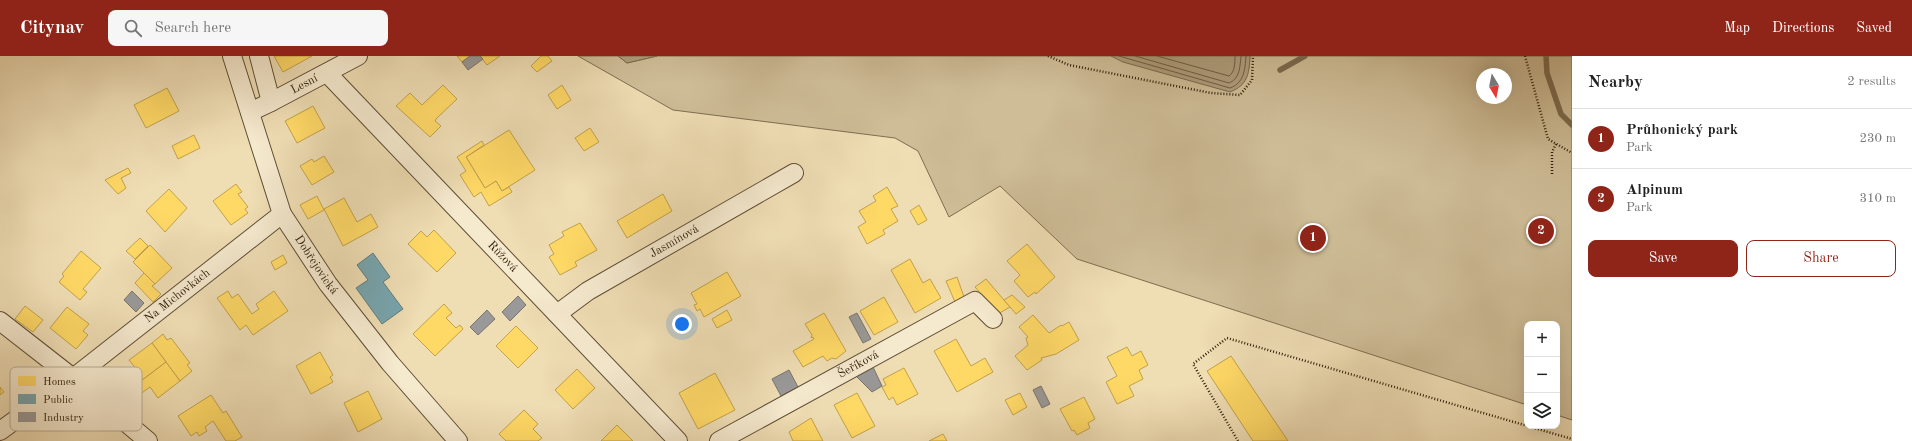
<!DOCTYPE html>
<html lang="en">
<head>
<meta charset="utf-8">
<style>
	:root { --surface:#fff; --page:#f6f6f6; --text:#222; --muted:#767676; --line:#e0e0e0; --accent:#8f2418 }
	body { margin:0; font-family:"Old Standard TT",serif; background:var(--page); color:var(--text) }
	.controls { position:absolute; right:12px; bottom:12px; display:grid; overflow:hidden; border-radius:8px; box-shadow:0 4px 16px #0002 }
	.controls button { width:36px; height:36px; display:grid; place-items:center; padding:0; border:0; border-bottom:1px solid var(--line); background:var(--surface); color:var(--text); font:20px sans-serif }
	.compass { position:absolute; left:1476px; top:12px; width:36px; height:36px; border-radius:50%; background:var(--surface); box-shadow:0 4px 16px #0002; rotate:170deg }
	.you { position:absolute; left:682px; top:268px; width:14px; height:14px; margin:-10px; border:3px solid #fff; border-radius:50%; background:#1a73e8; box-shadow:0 0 0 6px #1a73e833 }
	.badge { display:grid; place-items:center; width:26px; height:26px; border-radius:50%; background:var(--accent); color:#fff; font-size:13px; font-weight:700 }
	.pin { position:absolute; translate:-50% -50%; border:2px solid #fff; box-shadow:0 1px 4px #0006 }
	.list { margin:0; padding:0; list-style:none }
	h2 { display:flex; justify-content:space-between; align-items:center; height:52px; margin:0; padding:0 16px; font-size:17px }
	h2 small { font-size:13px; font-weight:400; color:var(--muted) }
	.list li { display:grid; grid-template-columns:26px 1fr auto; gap:12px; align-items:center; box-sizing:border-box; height:60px; padding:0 16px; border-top:1px solid var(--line) }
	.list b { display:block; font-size:15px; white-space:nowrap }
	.list p { margin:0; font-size:13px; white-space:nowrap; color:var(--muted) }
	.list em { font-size:13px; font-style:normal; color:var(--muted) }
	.actions { display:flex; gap:8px; padding:12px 16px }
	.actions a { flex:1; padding:9px 0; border:1px solid var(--accent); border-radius:8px; text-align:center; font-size:14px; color:var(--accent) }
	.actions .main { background:var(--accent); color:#fff }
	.icon { flex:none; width:22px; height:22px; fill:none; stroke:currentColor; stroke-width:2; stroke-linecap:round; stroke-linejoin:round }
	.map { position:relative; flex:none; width:1572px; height:385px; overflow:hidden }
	header { display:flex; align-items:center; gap:24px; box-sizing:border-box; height:56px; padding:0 20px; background:var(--accent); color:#fff }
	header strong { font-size:19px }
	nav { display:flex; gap:22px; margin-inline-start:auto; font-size:14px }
	.search { width:280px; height:36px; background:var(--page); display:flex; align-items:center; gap:10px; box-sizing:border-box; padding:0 14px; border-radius:8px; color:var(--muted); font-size:15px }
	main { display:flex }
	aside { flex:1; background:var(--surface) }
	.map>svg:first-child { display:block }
	.green { fill:#cebd97; stroke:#7e6e51; fill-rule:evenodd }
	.water { fill:#ae9c7b; stroke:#7b6a4e }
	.homes { fill:#ffd966; stroke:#c1a14b }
	.public { fill:#76a5af; stroke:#617c7e }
	.industry { fill:#999; stroke:#79746e }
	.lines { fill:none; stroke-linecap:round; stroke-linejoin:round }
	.shore { stroke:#6e5d43; stroke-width:1 }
	.stream { stroke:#7b6a4e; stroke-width:5.5 }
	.minor-casing { stroke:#5f4e35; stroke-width:20 }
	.path { stroke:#2f1e0b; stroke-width:2.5; stroke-dasharray:1 2; stroke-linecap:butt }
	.minor { stroke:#f5e9ce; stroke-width:18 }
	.labels { text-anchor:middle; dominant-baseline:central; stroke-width:4; stroke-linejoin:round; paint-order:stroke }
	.street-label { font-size:12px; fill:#2f1e0b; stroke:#f5e9ce }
	.key { fill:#f5e9ce; stroke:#baac94; stroke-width:1 }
	.key-label { font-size:11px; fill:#2f1e0b }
</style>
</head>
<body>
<header>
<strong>Citynav</strong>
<div class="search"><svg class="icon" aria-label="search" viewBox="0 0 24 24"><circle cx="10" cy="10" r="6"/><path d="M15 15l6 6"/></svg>Search here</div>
<nav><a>Map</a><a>Directions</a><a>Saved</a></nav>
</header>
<main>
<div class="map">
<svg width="1572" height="385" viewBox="0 0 1572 385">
	<rect width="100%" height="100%" fill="#efddb4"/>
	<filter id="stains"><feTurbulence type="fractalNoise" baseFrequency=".005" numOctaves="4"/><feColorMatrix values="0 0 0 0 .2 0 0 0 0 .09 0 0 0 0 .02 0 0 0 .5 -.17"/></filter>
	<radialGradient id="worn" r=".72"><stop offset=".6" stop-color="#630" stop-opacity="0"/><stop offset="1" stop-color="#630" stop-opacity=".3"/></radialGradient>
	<!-- green -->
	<path class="green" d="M578 0H618L627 7 657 0H1111L1249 13 1250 0H1572V364L1557 359V268H1527V349L1077 203 1000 130 949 161 918 95 895 82 673 54ZM1482 18H1506V42H1482Z"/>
	<!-- water -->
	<g class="water">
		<polygon points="618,0 657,0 627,7"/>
		<path d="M1111 0H1250C1249 18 1248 29 1230 36L1123 6Z"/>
	</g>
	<!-- homes -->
	<g class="homes">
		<polygon points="274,0 312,0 283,16"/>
		<polygon points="457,0 470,0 462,6"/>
		<polygon points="480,0 500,0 487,9"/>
		<polygon points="541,0 548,0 552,5 537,16 531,10"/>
		<polygon points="443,29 457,43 437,62 435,65 441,70 430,81 396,50 410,37 422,49"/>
		<polygon points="562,29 571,44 557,53 548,39"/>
		<polygon points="167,32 179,55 146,72 134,49"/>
		<polygon points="313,50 325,72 297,87 285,65"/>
		<polygon points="590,72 599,86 584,95 575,82"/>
		<polygon points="509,74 535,114 502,135 496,125 485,132 466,101"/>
		<polygon points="194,79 200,92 178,103 172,90"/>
		<polygon points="482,85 484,89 466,101 485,132 496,125 502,135 509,131 512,136 489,150 481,136 474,141 460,119 466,115 457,101"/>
		<polygon points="324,100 334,116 312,129 300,110 312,103 314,106"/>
		<polygon points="128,112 131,117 121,122 126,132 118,138 105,124"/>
		<polygon points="236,128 242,136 238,138 248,151 245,153 248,157 231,169 213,145"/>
		<polygon points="887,131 898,150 891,153 898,165 883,174 885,178 867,188 858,171 866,166 859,155 876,145 873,140"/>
		<polygon points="169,133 187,152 165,176 146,155"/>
		<polygon points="663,138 672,155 627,182 617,165"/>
		<polygon points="317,140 324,154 308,163 300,149"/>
		<polygon points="344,142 357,166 371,158 378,171 343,190 324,153"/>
		<polygon points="919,149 927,164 918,169 910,155"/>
		<polygon points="580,167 597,194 575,206 577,210 560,219 549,201 554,198 549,189 564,180 562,176"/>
		<polygon points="434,174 456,197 437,216 408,188 421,175 427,181"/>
		<polygon points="140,182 148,190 135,203 126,195"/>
		<polygon points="1027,188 1055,221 1036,238 1035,236 1028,241 1014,225 1020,219 1007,205"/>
		<polygon points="150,189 172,212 155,228 133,206"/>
		<polygon points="81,195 101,212 83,233 87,236 80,244 59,226 64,220 62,218"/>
		<polygon points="283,199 287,207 275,214 271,206"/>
		<polygon points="910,203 923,227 930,223 941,242 915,257 891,214"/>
		<polygon points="727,216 741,240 704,261 700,253 697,255 694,249 697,248 691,237"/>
		<polygon points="144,217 155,228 152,230 161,238 153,246 135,227"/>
		<polygon points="957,221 964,241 955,246 946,225"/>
		<polygon points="986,223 1010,251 998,258 975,231"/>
		<polygon points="228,235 232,242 238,238 252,258 259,253 256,248 274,235 288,255 253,279 246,269 240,274 217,242"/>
		<polygon points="1012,239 1025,251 1016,258 1004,244"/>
		<polygon points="884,241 898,266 874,279 860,255"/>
		<polygon points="444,248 452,257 446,262 456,272 460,269 463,273 435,300 413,278"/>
		<polygon points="25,250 43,264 33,276 15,263"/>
		<polygon points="67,251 89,268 83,275 88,279 76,293 50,272"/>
		<polygon points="727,254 732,264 717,272 712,263"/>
		<polygon points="824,257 846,295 836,303 832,302 827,305 823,300 803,311 793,295 814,283 813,281 811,282 812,279 805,268"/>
		<polygon points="1033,259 1049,277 1061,269 1062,270 1069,266 1079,284 1056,298 1041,302 1042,304 1027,314 1015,300 1028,289 1026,282 1028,281 1019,271"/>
		<polygon points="516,270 538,292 518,312 496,290"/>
		<polygon points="163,278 167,284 171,282 190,307 187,309 192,315 180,325 152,287"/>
		<polygon points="956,283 971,310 985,302 993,316 957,336 934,295"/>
		<polygon points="152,287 166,306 133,331 127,323 138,315 129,304"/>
		<polygon points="1127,291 1132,300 1141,295 1148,309 1139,314 1143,323 1129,330 1134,340 1117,348 1106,326 1117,320 1107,301"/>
		<polygon points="320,296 333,319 330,321 333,326 311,338 296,310"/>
		<polygon points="1231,300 1288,385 1253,385 1207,315"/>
		<polygon points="166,306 180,325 158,342 150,331 139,339 133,331"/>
		<polygon points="904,312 918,338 897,349 893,341 889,344 882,331 886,329 883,323"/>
		<polygon points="577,313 595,332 573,353 555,334"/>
		<polygon points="715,317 735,354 698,373 679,337"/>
		<polygon points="0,331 4,336 0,339"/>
		<polygon points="368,335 382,363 358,376 344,347"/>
		<polygon points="857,337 875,370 852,382 834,349"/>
		<polygon points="1020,337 1027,351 1013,359 1005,344"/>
		<polygon points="211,339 223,357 226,355 242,381 235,385 226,385 213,365 205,371 207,375 199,380 197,376 191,380 178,360"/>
		<polygon points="1084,341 1095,363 1088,367 1090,372 1077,379 1074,374 1072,375 1060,353"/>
		<polygon points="524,354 538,368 533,373 542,382 538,385 506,385 499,378"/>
		<polygon points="811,362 823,385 793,385 789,376"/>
		<polygon points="617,369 633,385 601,385"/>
		<polygon points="943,378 947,385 929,385"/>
	</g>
	<!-- public -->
	<polygon class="public" points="373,197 390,221 383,226 403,253 382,268 356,232 368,224 357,209"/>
	<!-- industry -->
	<g class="industry">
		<polygon points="470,0 480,0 483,3 468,14 462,6"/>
		<polygon points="132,235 144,247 136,256 124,244"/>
		<polygon points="518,240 526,249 510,265 502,256"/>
		<polygon points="487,254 495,263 478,279 470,271"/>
		<polygon points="857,257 871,283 863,287 849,261"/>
		<polygon points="873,311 882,330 872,336 856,320"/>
		<polygon points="789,314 798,331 781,340 772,323"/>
		<polygon points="1041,330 1050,348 1042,352 1033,334"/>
	</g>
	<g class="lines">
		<!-- shore -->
		<g class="shore">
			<path d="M1119 0 1230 32C1244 27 1245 14 1246 0"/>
			<path d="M1135 0 1229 27C1240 23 1240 10 1241 0"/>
			<path d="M1157 0 1229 20C1235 16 1235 7 1235 0"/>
		</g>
		<!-- stream -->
		<g class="stream">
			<polyline points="1546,0 1547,17 1561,58 1572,69"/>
			<polyline points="1280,14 1305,0"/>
		</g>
		<defs>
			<g id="minor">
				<path id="s1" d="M232 0 282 158 328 228 390 307 458 385"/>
				<polyline points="259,0 271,46"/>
				<path id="s2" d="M327 17 678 385"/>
				<path id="s3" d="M250 56 271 46 358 0"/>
				<path id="s4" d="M557 258 588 235 794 117"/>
				<polyline points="0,265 73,322 148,385"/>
				<path id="s5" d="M0 375 73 322 282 158"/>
				<path id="s6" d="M719 385 975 245 993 263"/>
			</g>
		</defs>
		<!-- minor casing -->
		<use href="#minor" class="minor-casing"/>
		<!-- path -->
		<g class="path">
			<polyline points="1048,0 1069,9 1211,37 1240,39 1252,24 1253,0"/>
			<polyline points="1525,0 1548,83 1572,97"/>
			<polyline points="1552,118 1552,96 1556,88"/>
			<polyline points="1238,385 1193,308 1227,282 1572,383"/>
		</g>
		<!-- minor -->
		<use href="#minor" class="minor"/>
	</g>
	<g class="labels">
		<!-- street labels -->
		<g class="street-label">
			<text stroke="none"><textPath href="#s3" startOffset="61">Lesní</textPath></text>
			<text stroke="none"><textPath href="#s4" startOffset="138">Jasmínová</textPath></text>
			<text stroke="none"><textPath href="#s2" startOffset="254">Růžová</textPath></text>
			<text stroke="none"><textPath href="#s1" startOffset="227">Dobřejovická</textPath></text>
			<text stroke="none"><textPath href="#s5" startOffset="223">Na Michovkách</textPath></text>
			<text stroke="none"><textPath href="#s6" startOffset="159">Šeříková</textPath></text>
		</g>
	</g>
	<!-- legend -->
	<rect x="10" y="311" width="132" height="64" rx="6" class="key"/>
	<rect x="18" y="320" width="18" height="10" fill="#ffd966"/>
	<rect x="18" y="338" width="18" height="10" fill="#76a5af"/>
	<rect x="18" y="356" width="18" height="10" fill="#999"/>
	<g class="key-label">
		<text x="43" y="329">Homes</text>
		<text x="43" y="347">Public</text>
		<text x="43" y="365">Industry</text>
	</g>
	<rect width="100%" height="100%" filter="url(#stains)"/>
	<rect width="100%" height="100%" fill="url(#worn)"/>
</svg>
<div class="controls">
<button>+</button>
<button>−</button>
<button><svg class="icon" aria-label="layers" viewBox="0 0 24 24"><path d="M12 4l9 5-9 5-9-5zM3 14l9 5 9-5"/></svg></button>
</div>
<svg class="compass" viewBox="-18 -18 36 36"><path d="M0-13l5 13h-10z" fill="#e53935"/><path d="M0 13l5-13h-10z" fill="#767676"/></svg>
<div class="you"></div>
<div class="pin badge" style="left:1313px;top:182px">1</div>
<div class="pin badge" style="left:1541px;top:175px">2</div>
</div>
<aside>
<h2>Nearby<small>2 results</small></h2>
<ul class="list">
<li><span class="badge">1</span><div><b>Průhonický park</b><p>Park</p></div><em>230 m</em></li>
<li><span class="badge">2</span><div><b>Alpinum</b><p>Park</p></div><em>310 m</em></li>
</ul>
<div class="actions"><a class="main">Save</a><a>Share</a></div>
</aside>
</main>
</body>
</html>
